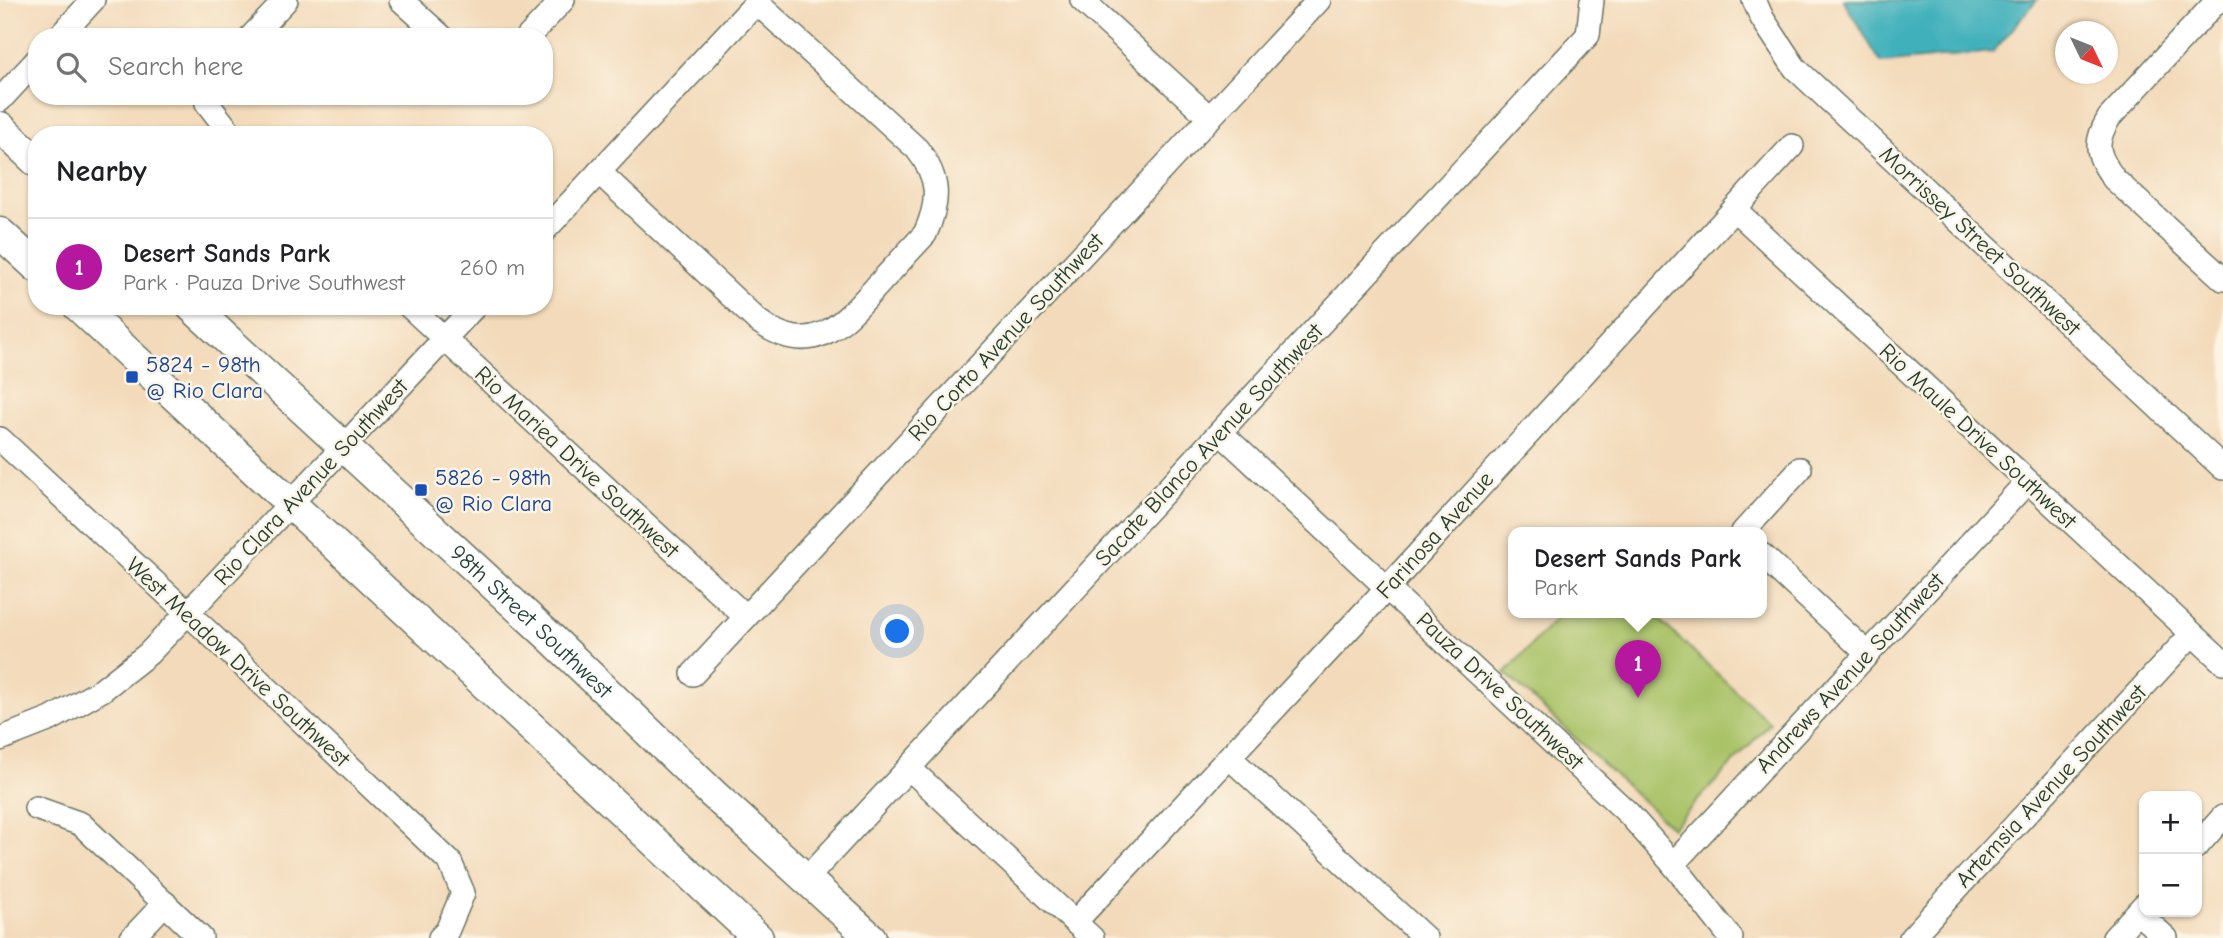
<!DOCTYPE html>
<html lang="en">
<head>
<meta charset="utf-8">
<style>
	:root { --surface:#fff; --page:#f2f2f2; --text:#202124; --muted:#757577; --line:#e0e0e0; --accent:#b5179e }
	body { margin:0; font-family:"Comic Neue",sans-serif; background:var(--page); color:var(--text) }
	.controls { position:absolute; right:21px; bottom:21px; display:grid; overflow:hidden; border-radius:14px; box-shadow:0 2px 5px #0004 }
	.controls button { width:63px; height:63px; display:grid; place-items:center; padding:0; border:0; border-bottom:2px solid var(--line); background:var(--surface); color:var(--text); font:35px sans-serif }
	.compass { position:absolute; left:2055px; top:21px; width:63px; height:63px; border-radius:50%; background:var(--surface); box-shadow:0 2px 5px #0004; rotate:133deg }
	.you { position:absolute; left:898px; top:632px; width:24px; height:24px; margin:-18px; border:5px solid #fff; border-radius:50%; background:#1a73e8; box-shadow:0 0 0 10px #1a73e833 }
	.badge { display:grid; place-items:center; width:46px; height:46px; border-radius:50%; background:var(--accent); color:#fff; font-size:23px; font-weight:700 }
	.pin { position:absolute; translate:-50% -58px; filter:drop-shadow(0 2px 4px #0008) }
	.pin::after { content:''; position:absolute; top:37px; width:24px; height:21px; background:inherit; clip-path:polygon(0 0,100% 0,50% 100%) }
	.popup { position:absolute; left:1508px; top:527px; width:259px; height:91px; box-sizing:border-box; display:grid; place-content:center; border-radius:14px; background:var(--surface); filter:drop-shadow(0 2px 5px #0005); font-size:23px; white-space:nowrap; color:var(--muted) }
	.popup b { font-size:26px; color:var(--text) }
	.popup::after { content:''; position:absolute; left:50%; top:100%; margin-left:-14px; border:14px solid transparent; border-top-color:var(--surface) }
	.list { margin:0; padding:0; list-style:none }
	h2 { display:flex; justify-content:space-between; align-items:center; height:91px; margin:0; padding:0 28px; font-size:30px }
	h2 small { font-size:23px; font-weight:400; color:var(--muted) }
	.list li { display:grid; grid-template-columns:46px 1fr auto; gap:21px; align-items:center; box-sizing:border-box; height:98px; padding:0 28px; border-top:2px solid var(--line) }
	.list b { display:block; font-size:26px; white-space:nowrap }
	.list p { margin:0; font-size:23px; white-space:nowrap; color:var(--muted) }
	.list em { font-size:23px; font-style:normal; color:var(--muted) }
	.icon { flex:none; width:38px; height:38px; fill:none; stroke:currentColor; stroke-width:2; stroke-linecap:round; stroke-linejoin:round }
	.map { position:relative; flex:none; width:2223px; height:938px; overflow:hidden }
	.search { position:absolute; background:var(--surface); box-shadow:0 2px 5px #0004; left:28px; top:28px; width:525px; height:77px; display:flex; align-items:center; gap:18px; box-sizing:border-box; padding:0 24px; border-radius:28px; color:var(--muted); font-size:26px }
	.panel { position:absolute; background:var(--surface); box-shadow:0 2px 5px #0004; left:28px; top:126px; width:525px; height:189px; border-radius:28px }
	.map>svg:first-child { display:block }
	.green { fill:#aac369; stroke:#64804e; stroke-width:2 }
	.water { fill:#40b0bb; stroke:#307678; stroke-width:2 }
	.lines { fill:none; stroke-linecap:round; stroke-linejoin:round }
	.minor-casing { stroke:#697463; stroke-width:26 }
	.major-casing { stroke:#697463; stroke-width:33 }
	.minor { stroke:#fff; stroke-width:23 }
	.major { stroke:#fff; stroke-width:30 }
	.transit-dot { fill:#1a4fb4; stroke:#fcf5e5; stroke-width:2.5 }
	.labels { text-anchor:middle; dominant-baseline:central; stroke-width:5; stroke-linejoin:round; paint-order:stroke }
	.street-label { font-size:23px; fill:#1f3d34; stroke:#fcf5e5 }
	.transit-label { font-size:23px; fill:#164399; stroke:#fcf5e5; text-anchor:start }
</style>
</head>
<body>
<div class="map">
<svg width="2223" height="938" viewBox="0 0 2223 938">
	<rect width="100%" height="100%" fill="#fcf5e5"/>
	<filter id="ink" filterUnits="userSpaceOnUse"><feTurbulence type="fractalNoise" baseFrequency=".0143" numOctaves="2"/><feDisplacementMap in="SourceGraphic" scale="14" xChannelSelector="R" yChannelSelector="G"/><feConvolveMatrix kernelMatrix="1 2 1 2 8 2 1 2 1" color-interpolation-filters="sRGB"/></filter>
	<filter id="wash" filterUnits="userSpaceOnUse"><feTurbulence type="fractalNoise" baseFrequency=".00686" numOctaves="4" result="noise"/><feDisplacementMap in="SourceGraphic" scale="28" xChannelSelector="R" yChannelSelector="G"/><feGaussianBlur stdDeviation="1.57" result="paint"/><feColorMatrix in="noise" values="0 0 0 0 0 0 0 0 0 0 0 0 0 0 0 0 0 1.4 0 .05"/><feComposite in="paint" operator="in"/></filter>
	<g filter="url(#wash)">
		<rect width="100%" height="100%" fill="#f3daba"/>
		<!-- green -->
		<polygon class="green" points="1562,612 1651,612 1770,723 1672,828 1505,673"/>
		<!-- water -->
		<polygon class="water" points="1843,0 2037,0 1993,52 1881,63"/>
	</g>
	<g filter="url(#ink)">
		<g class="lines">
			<defs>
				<g id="minor">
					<polyline points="401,0 442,37"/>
					<polyline points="1082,0 1210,118"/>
					<polyline points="1754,0 1762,18 1795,68 2223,468"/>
					<path d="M2218 0 2109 118C2093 144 2097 155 2114 179L2223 279"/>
					<polyline points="59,37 93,0"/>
					<polyline points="251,37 286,0"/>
					<polyline points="528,37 563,0"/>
					<polyline points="211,96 207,103 232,135"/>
					<polyline points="0,100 37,60"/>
					<path d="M599 172 758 321C812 360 841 326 877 286 893 269 909 251 925 234 940 201 940 178 917 149L756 2"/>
					<polyline points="1734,209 2223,662"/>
					<polyline points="544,231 759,0"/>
					<polyline points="409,306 746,617"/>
					<polyline points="1221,433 1629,814 1673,864 1731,938"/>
					<polyline points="0,439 208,632 450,862 463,893 447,931 440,938"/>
					<polyline points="1743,532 1800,469"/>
					<polyline points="1762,555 1868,654"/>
					<polyline points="693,674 1319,0"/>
					<polyline points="0,739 51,719 102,690 148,654 203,597 475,306"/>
					<polyline points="1229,757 1425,938"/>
					<polyline points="909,768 1092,938"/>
					<polyline points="36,808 81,824 201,938"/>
					<polyline points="2197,846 2223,817"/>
					<polyline points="1673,864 2027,482"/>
					<polyline points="806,879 1588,35 1592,0"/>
					<polyline points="2138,913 2166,938"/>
					<polyline points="1075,922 1388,587 1792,146"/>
					<polyline points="132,938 165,903"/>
					<polyline points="1911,938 2192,634"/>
					<polyline points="2114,938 2144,905"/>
				</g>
				<g id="major">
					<polyline points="0,127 37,162"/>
					<polyline points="0,233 37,267"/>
					<polyline points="78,306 758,938"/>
					<path id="s1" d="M191 306 551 638 713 794 871 938"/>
				</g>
			</defs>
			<!-- minor casing -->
			<use href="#minor" class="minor-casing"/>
			<!-- major casing -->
			<use href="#major" class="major-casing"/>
			<!-- minor -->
			<use href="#minor" class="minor"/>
			<!-- major -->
			<use href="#major" class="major"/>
		</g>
	</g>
	<!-- markers -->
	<g class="transit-dot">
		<rect x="125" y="370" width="14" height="14" rx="3.5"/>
		<rect x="414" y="483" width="14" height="14" rx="3.5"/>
	</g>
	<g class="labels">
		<!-- street labels -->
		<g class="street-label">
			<text transform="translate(1980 241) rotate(43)">Morrissey Street Southwest</text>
			<text transform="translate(1006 337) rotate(-47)">Rio Corto Avenue Southwest</text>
			<text transform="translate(1978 436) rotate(43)">Rio Maule Drive Southwest</text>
			<text transform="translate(1209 445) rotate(-47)">Sacate Blanco Avenue Southwest</text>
			<text transform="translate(577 462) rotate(43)">Rio Mariea Drive Southwest</text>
			<text transform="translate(311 482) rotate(-47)">Rio Clara Avenue Southwest</text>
			<text transform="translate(1435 535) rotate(-48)">Farinosa Avenue</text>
			<text stroke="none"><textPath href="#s1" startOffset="464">98th Street Southwest</textPath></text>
			<text transform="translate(238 662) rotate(43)">West Meadow Drive Southwest</text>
			<text transform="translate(1850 673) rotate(-47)">Andrews Avenue Southwest</text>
			<text transform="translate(1500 691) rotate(43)">Pauza Drive Southwest</text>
			<text transform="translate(2051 786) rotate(-47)">Artemsia Avenue Southwest</text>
		</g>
		<!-- transit labels -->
		<g class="transit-label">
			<text x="146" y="364">5824 - 98th<tspan x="146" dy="26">@ Rio Clara</tspan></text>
			<text x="435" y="477">5826 - 98th<tspan x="435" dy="26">@ Rio Clara</tspan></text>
		</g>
	</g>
</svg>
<div class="controls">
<button>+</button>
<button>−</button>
</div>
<svg class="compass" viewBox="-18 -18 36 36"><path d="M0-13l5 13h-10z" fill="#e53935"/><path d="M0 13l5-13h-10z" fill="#757577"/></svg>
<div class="you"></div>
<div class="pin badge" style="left:1638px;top:698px">1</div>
<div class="popup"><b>Desert Sands Park</b>Park</div>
<div class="search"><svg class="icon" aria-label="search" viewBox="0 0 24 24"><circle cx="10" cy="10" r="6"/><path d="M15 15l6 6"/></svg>Search here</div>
<section class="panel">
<h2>Nearby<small></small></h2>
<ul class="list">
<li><span class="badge">1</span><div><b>Desert Sands Park</b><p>Park · Pauza Drive Southwest</p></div><em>260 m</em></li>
</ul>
</section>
</div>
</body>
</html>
